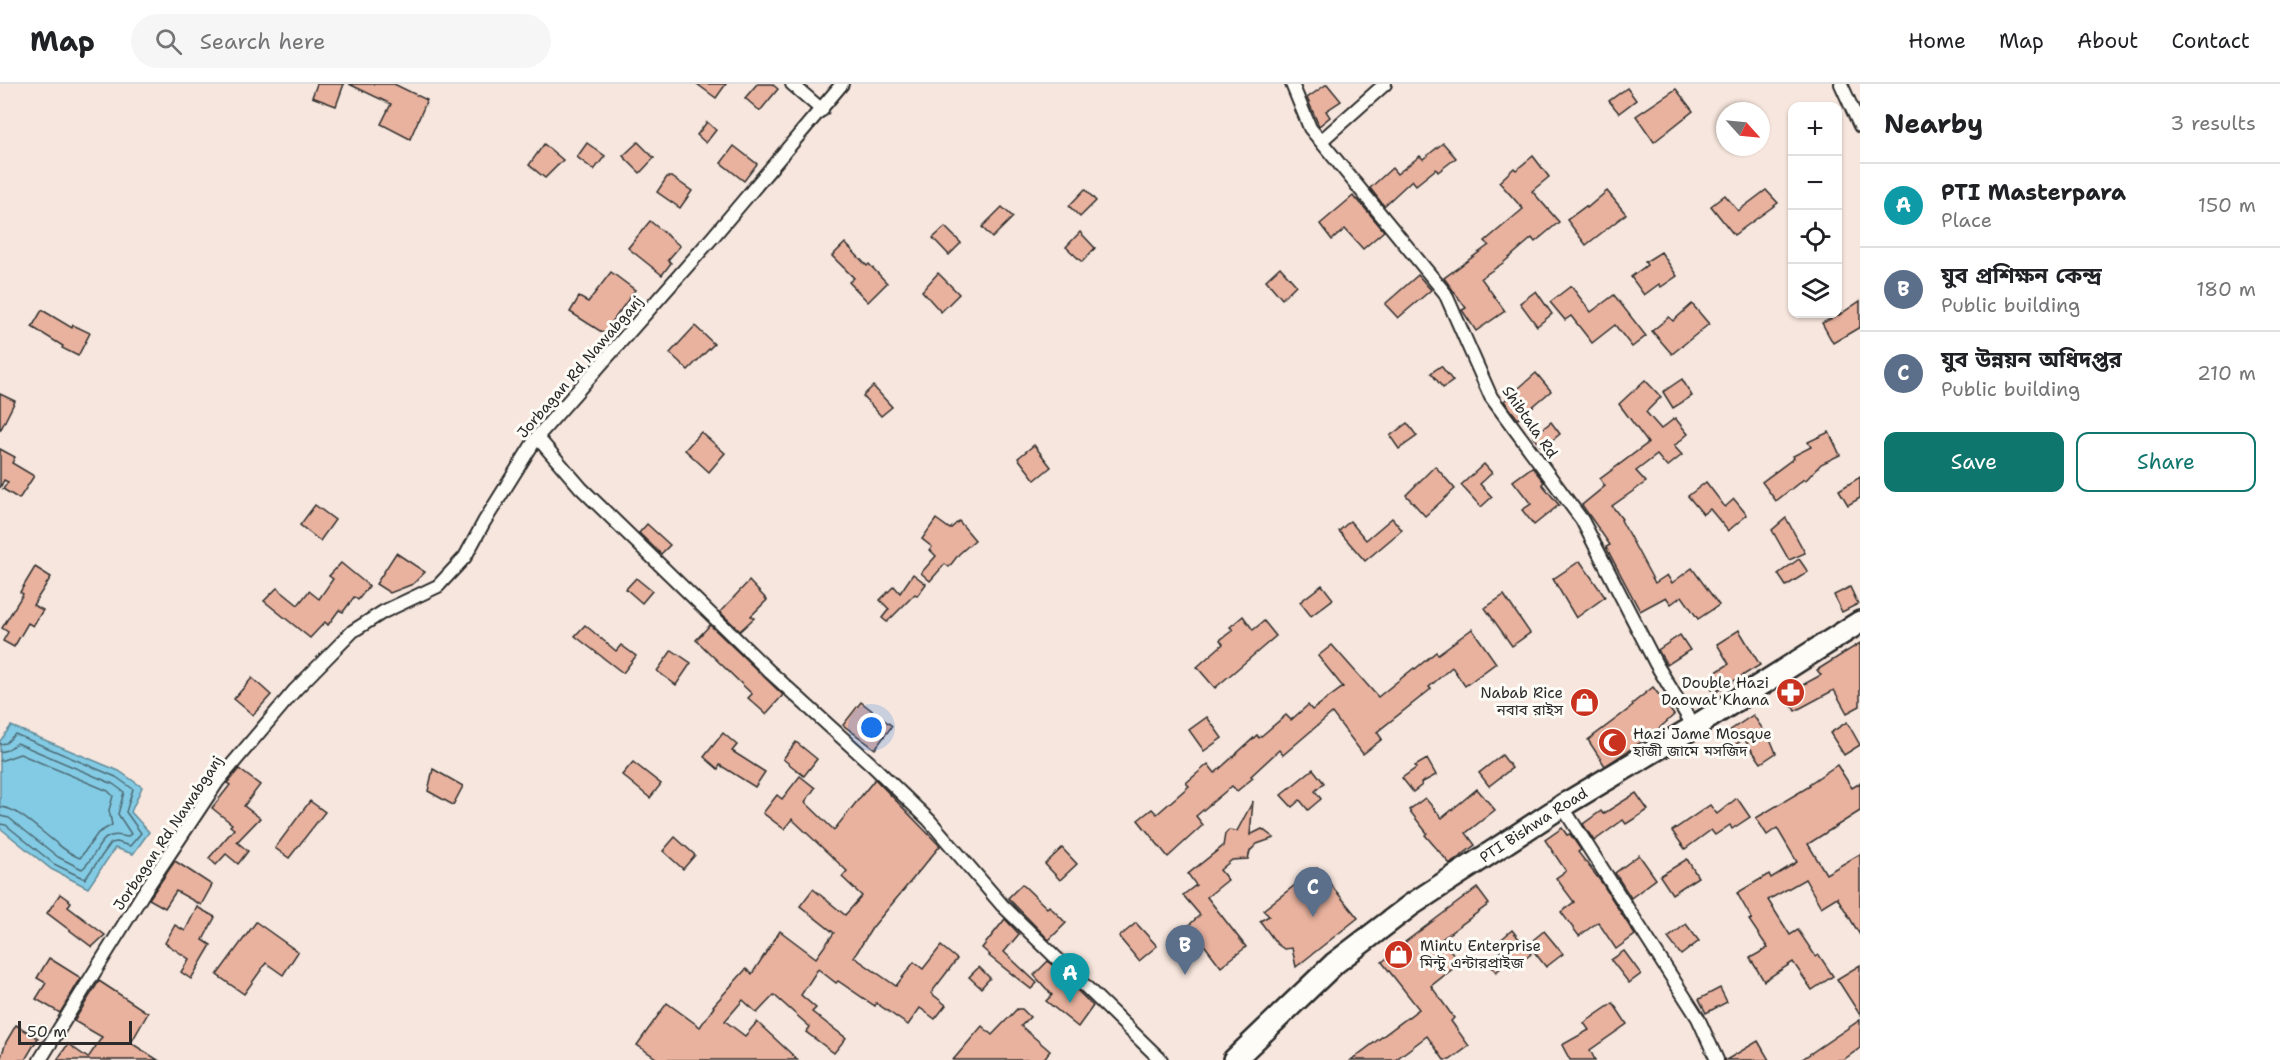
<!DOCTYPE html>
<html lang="en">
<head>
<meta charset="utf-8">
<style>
	:root { --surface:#fff; --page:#f6f6f6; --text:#202124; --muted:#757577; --line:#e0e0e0; --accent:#0f766e }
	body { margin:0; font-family:"Shantell Sans","Noto Sans Bengali",sans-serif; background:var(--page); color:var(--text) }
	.controls { position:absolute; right:18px; top:18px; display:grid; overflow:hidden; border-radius:12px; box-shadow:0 2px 4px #0004 }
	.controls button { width:54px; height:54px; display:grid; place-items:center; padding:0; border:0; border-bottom:2px solid var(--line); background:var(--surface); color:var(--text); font:30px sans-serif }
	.compass { position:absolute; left:1716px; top:18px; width:54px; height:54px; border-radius:50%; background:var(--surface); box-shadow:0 2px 4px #0004; rotate:117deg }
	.scale { position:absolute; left:18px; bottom:15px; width:114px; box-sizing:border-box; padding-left:6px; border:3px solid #2b2b2b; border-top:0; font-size:16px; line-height:21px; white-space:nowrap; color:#2b2b2b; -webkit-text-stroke:4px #fdfcf7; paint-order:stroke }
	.you { position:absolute; left:872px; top:644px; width:21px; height:21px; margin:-15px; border:4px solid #fff; border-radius:50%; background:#1a73e8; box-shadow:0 0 0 9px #1a73e833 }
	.badge { display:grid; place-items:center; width:39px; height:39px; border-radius:50%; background:var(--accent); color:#fff; font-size:20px; font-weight:700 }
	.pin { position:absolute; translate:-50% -50px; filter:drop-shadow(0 2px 3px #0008) }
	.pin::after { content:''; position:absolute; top:32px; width:21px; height:18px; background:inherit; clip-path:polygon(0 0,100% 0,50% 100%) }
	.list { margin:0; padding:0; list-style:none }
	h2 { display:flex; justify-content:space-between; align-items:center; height:78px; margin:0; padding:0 24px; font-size:26px }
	h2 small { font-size:20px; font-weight:400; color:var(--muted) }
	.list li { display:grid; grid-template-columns:39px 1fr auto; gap:18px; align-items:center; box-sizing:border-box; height:84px; padding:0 24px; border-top:2px solid var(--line) }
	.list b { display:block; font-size:22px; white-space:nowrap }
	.list p { margin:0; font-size:20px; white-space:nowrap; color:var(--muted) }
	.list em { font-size:20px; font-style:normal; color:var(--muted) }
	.actions { display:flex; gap:12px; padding:18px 24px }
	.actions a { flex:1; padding:14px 0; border:2px solid var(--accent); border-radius:12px; text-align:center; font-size:21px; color:var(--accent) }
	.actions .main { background:var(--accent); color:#fff }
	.icon { flex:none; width:33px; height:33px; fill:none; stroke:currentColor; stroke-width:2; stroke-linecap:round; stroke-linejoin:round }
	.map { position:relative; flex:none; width:1860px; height:976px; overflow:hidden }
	header { display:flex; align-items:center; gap:36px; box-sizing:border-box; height:84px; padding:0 30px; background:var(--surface); border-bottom:2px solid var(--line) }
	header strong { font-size:28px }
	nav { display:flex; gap:33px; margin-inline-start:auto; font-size:21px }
	.search { width:420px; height:54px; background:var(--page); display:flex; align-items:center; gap:15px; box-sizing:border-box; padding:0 21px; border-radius:33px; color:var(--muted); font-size:22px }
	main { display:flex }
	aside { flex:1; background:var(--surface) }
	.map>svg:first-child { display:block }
	.water { fill:#83cbe4; stroke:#608b9a; stroke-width:1.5 }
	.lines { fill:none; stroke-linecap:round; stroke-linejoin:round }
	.shore { stroke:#4e6b75; stroke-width:1.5 }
	.building { fill:#e9b29f; stroke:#2b2b2b; stroke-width:1.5 }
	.minor-casing { stroke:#2b2b2b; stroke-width:16 }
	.trunk-casing { stroke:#2b2b2b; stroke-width:26 }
	.minor { stroke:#fdfcf7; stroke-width:12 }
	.trunk { stroke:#fdfcf7; stroke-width:21 }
	.labels { text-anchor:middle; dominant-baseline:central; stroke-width:6; stroke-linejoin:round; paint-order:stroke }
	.street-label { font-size:15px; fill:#2b2b2b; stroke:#fdfcf7 }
	.poi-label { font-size:15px; fill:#2b2b2b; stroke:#fdfcf7; text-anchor:end }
</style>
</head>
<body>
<header>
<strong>Map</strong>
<div class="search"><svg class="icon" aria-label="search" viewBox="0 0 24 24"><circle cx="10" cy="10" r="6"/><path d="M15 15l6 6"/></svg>Search here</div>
<nav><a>Home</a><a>Map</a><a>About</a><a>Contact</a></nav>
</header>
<main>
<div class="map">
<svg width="1860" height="976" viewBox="0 0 1860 976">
	<rect width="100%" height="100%" fill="#f7e6dd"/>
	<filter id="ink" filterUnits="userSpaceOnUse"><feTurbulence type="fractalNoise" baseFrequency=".0167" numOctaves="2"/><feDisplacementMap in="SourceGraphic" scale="12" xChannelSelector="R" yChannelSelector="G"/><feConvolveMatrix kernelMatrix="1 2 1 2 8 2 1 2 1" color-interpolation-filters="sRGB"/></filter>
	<g filter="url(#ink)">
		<!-- water -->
		<polygon class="water" points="11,642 119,687 142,703 131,728 149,748 133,770 115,764 88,804 51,785 0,744 0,657"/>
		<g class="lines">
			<!-- shore -->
			<g class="shore">
				<polyline points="0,660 6,659 15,650 116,693 133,705 126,728 141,749 130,762 117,758 111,759 85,795 54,780 6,741 0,740"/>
				<path d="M0 668 7 666 17 659 113 700 124 708 118 730 131 750 127 753C97 744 100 771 82 785L58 773 9 734 0 732"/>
				<path d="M0 677 20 670 108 707 113 712 109 726 112 741 98 749 80 774C54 764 24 724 0 723"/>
			</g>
		</g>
		<!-- building -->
		<g class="building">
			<polygon points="317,0 344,0 336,22 312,13"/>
			<polygon points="349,0 394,0 427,16 410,55 381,40 391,20"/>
			<polygon points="697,0 726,0 716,14"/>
			<polygon points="757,0 772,0 778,5 760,27 745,14"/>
			<polygon points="1327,0 1341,17 1326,27 1330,33 1319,42 1307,14"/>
			<polygon points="1627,4 1636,16 1619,29 1609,17"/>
			<polygon points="1676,5 1693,27 1654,58 1636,32"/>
			<polygon points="707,38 716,46 706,59 697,51"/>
			<polygon points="638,58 654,74 640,89 623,72"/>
			<polygon points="587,59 605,72 594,86 577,73"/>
			<polygon points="1443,59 1456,74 1438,88 1436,85 1416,101 1412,96 1384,122 1370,104 1392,84 1397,90 1420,72 1423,75"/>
			<polygon points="544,60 563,76 545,94 529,81"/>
			<polygon points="734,62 757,80 744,97 721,79"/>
			<polygon points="1533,72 1549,93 1532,107 1559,138 1535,158 1532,154 1503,179 1481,194 1505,227 1476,247 1462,226 1466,224 1444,194 1489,161 1485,157 1523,125 1499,98 1514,84 1516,86"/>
			<polygon points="667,93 672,93 692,107 680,124 657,108"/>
			<polygon points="1085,105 1096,117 1080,133 1069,122"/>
			<polygon points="1766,106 1778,119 1734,151 1711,122 1725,111 1738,127"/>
			<polygon points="1607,107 1626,130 1586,161 1567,136 1586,122 1587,124"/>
			<polygon points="1353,112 1356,116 1357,115 1384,147 1363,165 1345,145 1332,156 1320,140"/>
			<polygon points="1002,123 1013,133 992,154 982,143"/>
			<polygon points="650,137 680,162 668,176 671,179 662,191 628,164"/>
			<polygon points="945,143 961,159 949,171 933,154"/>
			<polygon points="1080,148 1095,164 1082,178 1066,163"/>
			<polygon points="845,159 867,182 869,180 887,199 868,218 849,198 854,194 832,172"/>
			<polygon points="1661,168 1677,192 1661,203 1659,200 1644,211 1631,193 1647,181 1645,178"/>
			<polygon points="1280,183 1296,201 1282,215 1266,196"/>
			<polygon points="611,188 635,206 612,238 615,240 608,252 570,228 579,213 588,218"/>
			<polygon points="938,189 959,210 941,228 922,207"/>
			<polygon points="1418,191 1431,206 1398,234 1385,220"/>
			<polygon points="1571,202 1591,228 1614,211 1646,252 1632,263 1615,241 1592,259 1571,232 1565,236 1550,218"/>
			<polygon points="1536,207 1552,230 1537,242 1520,219"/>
			<polygon points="1860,217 1860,243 1833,259 1822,239 1839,231"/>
			<polygon points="1692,220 1709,240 1672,270 1652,247 1669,233 1673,237"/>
			<polygon points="42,226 72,244 73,241 90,249 78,272 62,264 63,262 32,243"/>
			<polygon points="695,242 714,260 688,286 670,269"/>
			<polygon points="1441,282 1453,297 1443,304 1431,289"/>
			<polygon points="1536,289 1551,307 1518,335 1504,317"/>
			<polygon points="1682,295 1692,312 1673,324 1663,308"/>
			<polygon points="1645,296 1661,313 1646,328 1661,345 1675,334 1688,350 1674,362 1682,371 1667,383 1657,371 1636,387 1646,398 1612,422 1622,435 1621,436 1655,499 1667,491 1672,499 1692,484 1719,521 1698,535 1682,512 1671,520 1666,513 1640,527 1606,463 1610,461 1582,421 1605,402 1600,395 1648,359 1619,320"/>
			<polygon points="873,302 892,323 881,332 863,312"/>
			<polygon points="0,310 15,317 0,347"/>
			<polygon points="1551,338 1560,350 1543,364 1533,353"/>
			<polygon points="1407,339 1417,352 1399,365 1390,352"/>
			<polygon points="701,348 725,369 709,388 685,366"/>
			<polygon points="1829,348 1840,371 1821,380 1805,397 1804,395 1776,417 1762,398 1794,374 1793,372 1811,363 1808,358"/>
			<polygon points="1034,361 1051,383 1035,396 1018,374"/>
			<polygon points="0,365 15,373 12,379 34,392 19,415 3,405 8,398 4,396 0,404"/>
			<polygon points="1484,380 1492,389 1480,400 1492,413 1481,423 1461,401"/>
			<polygon points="1435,382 1455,405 1425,432 1406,411"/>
			<polygon points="1532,383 1544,398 1542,400 1559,421 1534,441 1522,426 1531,420 1513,397"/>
			<polygon points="1860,393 1860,414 1848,421 1839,406"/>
			<polygon points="1706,398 1725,423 1734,415 1747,431 1728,447 1710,425 1703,430 1688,412"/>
			<polygon points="315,421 335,436 320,457 300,441"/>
			<polygon points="1392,434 1402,446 1365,477 1339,447 1350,437 1366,456"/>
			<polygon points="1786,434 1805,469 1789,476 1772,446"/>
			<polygon points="936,435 950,445 959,437 975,456 959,470 949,483 945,480 930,497 921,489 936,472 930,466 932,463 922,455"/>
			<polygon points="647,440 670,461 661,470 639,449"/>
			<polygon points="396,469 425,488 413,500 390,509 376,500"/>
			<polygon points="1799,475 1808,488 1786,502 1778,490"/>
			<polygon points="1580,477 1605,513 1576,534 1553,495"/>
			<polygon points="341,479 369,502 358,516 354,513 343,528 339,526 328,541 325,538 310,554 264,517 277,504 298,521 309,507 319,515 333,495 329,492"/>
			<polygon points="35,483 51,493 33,521 43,526 33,542 28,539 14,563 3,557 8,548 2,544 23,510 20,508"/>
			<polygon points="913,490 926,500 917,512 915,510 887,538 882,534 889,525 880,516 894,502 900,509"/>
			<polygon points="636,494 652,507 642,519 626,505"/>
			<polygon points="749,497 767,516 751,532 754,534 740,547 720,528"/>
			<polygon points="1322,501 1333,515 1311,532 1300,518"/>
			<polygon points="1850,503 1858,520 1842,528 1834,511"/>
			<polygon points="1504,511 1530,549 1512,562 1485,524"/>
			<polygon points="1243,532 1253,546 1264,537 1276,552 1215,604 1197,583 1223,560 1220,556 1233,546 1230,543"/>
			<polygon points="585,541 616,567 621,561 636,572 623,589 575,552"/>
			<polygon points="710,541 783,611 766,630 748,614 752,610 696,556"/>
			<polygon points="1472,545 1496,579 1465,602 1452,583 1429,603 1431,605 1377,648 1382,655 1363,670 1332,629 1283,671 1279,666 1251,692 1253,694 1237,707 1232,702 1196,732 1203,741 1168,773 1138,736 1152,725 1157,730 1189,702 1186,699 1208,680 1215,689 1257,651 1259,654 1286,631 1291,636 1308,621 1312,626 1343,603 1318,572 1332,561 1378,613 1414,584 1415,585 1436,568 1438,570"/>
			<polygon points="1739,546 1760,581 1714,609 1705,595 1729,580 1717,560"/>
			<polygon points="1680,551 1690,566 1667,581 1658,566"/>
			<polygon points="1860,559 1860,622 1847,629 1834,606 1795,627 1786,610 1821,591 1817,586"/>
			<polygon points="672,566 691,579 676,601 657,587"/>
			<polygon points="252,594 271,611 253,631 234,615"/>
			<polygon points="1653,603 1674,631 1653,650 1605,682 1588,656 1633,622 1632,620"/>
			<polygon points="861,618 892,642 875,665 843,641"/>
			<polygon points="1753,631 1771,657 1776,669 1761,679 1744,655 1729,665 1720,653"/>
			<polygon points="1207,633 1222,654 1204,667 1189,646"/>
			<polygon points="1847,638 1860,661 1844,671 1830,649"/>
			<polygon points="723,649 737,661 732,667 765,688 755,703 720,681 718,685 704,673"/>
			<polygon points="796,658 817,675 804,692 783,675"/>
			<polygon points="1502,671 1512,684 1489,702 1479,689"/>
			<polygon points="1427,675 1436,691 1421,699 1422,701 1413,708 1402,694 1416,684 1415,682"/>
			<polygon points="633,678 661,700 650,714 622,691"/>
			<polygon points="1837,681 1852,704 1860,699 1860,727 1808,760 1826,790 1860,770 1860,851 1837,813 1821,823 1805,795 1768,816 1790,851 1798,846 1816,873 1819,871 1833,892 1812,906 1793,878 1764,897 1750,874 1768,864 1749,836 1752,835 1737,809 1769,790 1771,794 1797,778 1777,744 1767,751 1756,734 1810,702 1809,700"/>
			<polygon points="239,685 260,701 244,722 260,734 237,758 248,767 238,780 226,770 216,781 209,774 234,745 230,742 232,740 212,724 230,701 227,699"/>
			<polygon points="433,685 463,702 453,721 428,707"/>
			<polygon points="1313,685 1324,699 1315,707 1321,715 1308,726 1300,716 1292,723 1281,711"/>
			<polygon points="800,692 815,704 805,718 834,746 875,695 940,762 872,844 854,873 896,902 914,878 923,885 941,862 957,875 931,909 946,921 935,935 920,924 908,941 876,919 875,922 838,897 836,899 818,885 801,911 816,924 812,928 846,954 834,969 806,948 810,943 774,911 757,929 743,916 725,937 745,952 757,938 798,976 659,976 637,961 667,919 700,943 714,923 713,922 746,885 752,890 780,847 816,874 834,849 800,822 813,805 845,831 862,812 842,793 847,787 792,735 784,745 763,729 777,711 782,715"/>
			<polygon points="1477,705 1495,726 1466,749 1475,761 1450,780 1425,751 1427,749 1409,726 1425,714 1442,734"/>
			<polygon points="1636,709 1648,726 1626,740 1623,736 1594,757 1583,740 1601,727 1603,730"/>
			<polygon points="1737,714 1750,733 1732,745 1730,741 1715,751 1711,746 1685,765 1672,747 1710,721 1717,730"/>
			<polygon points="310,717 325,728 289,774 275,764"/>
			<polygon points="1253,717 1250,751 1262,745 1274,754 1257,760 1250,767 1248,775 1232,776 1220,786 1228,796 1207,813 1246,863 1221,883 1189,841 1200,831 1183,811 1196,801 1188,790 1223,762 1225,750 1229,746 1237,747"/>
			<polygon points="1562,744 1567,751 1570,750 1581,766 1578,768 1602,799 1635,851 1616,865 1598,838 1579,852 1561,828 1574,818 1556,794 1566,787 1545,756"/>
			<polygon points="675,753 695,771 683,785 663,767"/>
			<polygon points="1062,764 1077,780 1060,796 1045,780"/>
			<polygon points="1639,771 1656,795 1631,814 1615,789"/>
			<polygon points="1687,775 1698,793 1672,810 1660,792"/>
			<polygon points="175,777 212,801 201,821 176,807 165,824 149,815"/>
			<polygon points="1317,784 1358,834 1296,883 1292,864 1284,865 1277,860 1260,837 1269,832 1263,826"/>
			<polygon points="1022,800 1047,824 1049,822 1066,839 1049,856 1008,814"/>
			<polygon points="1477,804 1489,820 1442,855 1460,879 1431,902 1454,934 1451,937 1469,962 1450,976 1444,976 1427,952 1395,976 1351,976 1419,925 1382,878 1406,859 1405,858"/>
			<polygon points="60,810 71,818 68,823 105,851 92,863 47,829"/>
			<polygon points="197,823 215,833 203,856 211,861 191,895 181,888 189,875 165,859 175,841 185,847"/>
			<polygon points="1005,835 1019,850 1004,868 1037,899 1031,905 989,872 990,871 982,864"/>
			<polygon points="256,838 298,868 283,891 266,879 244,910 217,891"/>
			<polygon points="1136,839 1157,862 1139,877 1119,853"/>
			<polygon points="1686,840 1699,857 1681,871 1668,854"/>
			<polygon points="1512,846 1531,870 1513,885 1508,878 1496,888 1488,878 1502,867 1496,860"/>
			<polygon points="1544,847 1563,870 1546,883 1528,860"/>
			<polygon points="1624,867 1641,890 1629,899 1611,876"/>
			<polygon points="49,874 81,894 60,929 36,915 46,899 37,894"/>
			<polygon points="1048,877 1093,922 1078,943 1046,917 1052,911 1034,891"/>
			<polygon points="1860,881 1860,931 1837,895"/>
			<polygon points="979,883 990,894 981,904 969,893"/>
			<polygon points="99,897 148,929 131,959 158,976 57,976 68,960 88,974 102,953 74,937"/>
			<polygon points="1720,904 1727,918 1706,929 1699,915"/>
			<polygon points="1613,919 1627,940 1590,966 1595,976 1570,976 1562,961 1589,946 1584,939"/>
			<polygon points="1017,925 1022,925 1030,933 1021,942 1050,967 1043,976 953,976 982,942 992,951"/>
			<polygon points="1860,936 1860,964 1843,976 1801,976"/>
			<polygon points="16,941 38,954 25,976 0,976 6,958"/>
			<polygon points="1758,957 1769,976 1726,976"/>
		</g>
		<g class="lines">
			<defs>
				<g id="minor">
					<polyline points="792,0 822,26"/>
					<polyline points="1292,0 1310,44 1445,209 1491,313 1582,436 1656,580 1694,643"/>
					<polyline points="1841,0 1860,42"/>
					<polyline points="1321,57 1385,0"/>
					<polyline points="537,353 581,404 770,588 871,680 929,736 1002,821 1161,976"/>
					<polyline points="1562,722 1698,934 1717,976"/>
					<polyline points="40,976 144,808 218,697 295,606 353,547 383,528 438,502 465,473 484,438 537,353 712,154 842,0"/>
				</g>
				<g id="trunk">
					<path id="s1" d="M1234 976 1335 879 1411 821 1562 722 1694 643 1860 538"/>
				</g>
			</defs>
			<!-- minor casing -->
			<use href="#minor" class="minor-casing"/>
			<!-- trunk casing -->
			<use href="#trunk" class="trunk-casing"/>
			<!-- minor -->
			<use href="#minor" class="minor"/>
			<!-- trunk -->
			<use href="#trunk" class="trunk"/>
		</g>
	</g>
	<!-- icons -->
	<defs>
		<symbol id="pharmacy-disc" viewBox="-11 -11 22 22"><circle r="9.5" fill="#c8321e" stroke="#fdfcf7"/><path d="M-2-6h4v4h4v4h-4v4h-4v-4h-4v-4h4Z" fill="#fff"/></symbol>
		<symbol id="shop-disc" viewBox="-11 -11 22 22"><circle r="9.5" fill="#c8321e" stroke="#fdfcf7"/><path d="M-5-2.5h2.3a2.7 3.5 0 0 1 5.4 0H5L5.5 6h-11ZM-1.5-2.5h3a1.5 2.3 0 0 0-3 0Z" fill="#fff"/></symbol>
		<symbol id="mosque-disc" viewBox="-11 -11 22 22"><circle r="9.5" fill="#c8321e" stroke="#fdfcf7"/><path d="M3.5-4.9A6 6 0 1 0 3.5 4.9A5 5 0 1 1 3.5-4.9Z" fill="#fff"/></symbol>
	</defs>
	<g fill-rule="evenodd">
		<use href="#pharmacy-disc" x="1774" y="592" width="33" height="33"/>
		<use href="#shop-disc" x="1568" y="602" width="33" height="33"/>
		<use href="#mosque-disc" x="1596" y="642" width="33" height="33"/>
		<use href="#shop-disc" x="1382" y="854" width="33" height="33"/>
	</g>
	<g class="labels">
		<!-- street labels -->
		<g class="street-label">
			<text transform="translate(580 283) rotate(-49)">Jorbagan Rd Nawabganj</text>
			<text transform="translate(1530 338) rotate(55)">Shibtala Rd</text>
			<text stroke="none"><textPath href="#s1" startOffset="382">PTI Bishwa Road</textPath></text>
			<text transform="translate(168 749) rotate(-56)">Jorbagan Rd Nawabganj</text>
		</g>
		<!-- poi labels -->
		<g class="poi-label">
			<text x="1769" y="599">Double Hazi<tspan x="1769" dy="17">Daowat Khana</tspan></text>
			<text x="1563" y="609">Nabab Rice<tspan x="1563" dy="17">নবাব রাইস</tspan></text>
			<text x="1633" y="650" text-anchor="start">Hazi Jame Mosque<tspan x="1633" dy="17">হাজী জামে মসজিদ</tspan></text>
			<text x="1420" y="862" text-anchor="start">Mintu Enterprise<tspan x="1420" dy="17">মিন্টু এন্টারপ্রাইজ</tspan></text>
		</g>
	</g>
</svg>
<div class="controls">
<button>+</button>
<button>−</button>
<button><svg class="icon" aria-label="locate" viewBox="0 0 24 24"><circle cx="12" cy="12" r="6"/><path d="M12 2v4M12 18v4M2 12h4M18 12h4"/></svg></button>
<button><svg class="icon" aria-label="layers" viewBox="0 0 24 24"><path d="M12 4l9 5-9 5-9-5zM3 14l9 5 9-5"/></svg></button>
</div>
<svg class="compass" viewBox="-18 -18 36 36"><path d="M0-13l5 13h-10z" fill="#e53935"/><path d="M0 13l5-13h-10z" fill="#757577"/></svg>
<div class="scale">50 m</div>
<div class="you"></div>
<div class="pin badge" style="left:1070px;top:919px;background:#0f9aa8">A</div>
<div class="pin badge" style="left:1185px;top:891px;background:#5c6f8a">B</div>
<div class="pin badge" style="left:1313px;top:833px;background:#5c6f8a">C</div>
</div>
<aside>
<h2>Nearby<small>3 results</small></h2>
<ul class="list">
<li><span class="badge" style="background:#0f9aa8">A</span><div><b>PTI Masterpara</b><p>Place</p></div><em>150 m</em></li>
<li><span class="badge" style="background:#5c6f8a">B</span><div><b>যুব প্রশিক্ষন কেন্দ্র</b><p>Public building</p></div><em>180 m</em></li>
<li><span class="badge" style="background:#5c6f8a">C</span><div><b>যুব উন্নয়ন অধিদপ্তর</b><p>Public building</p></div><em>210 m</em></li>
</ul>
<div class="actions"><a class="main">Save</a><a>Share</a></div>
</aside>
</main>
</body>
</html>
